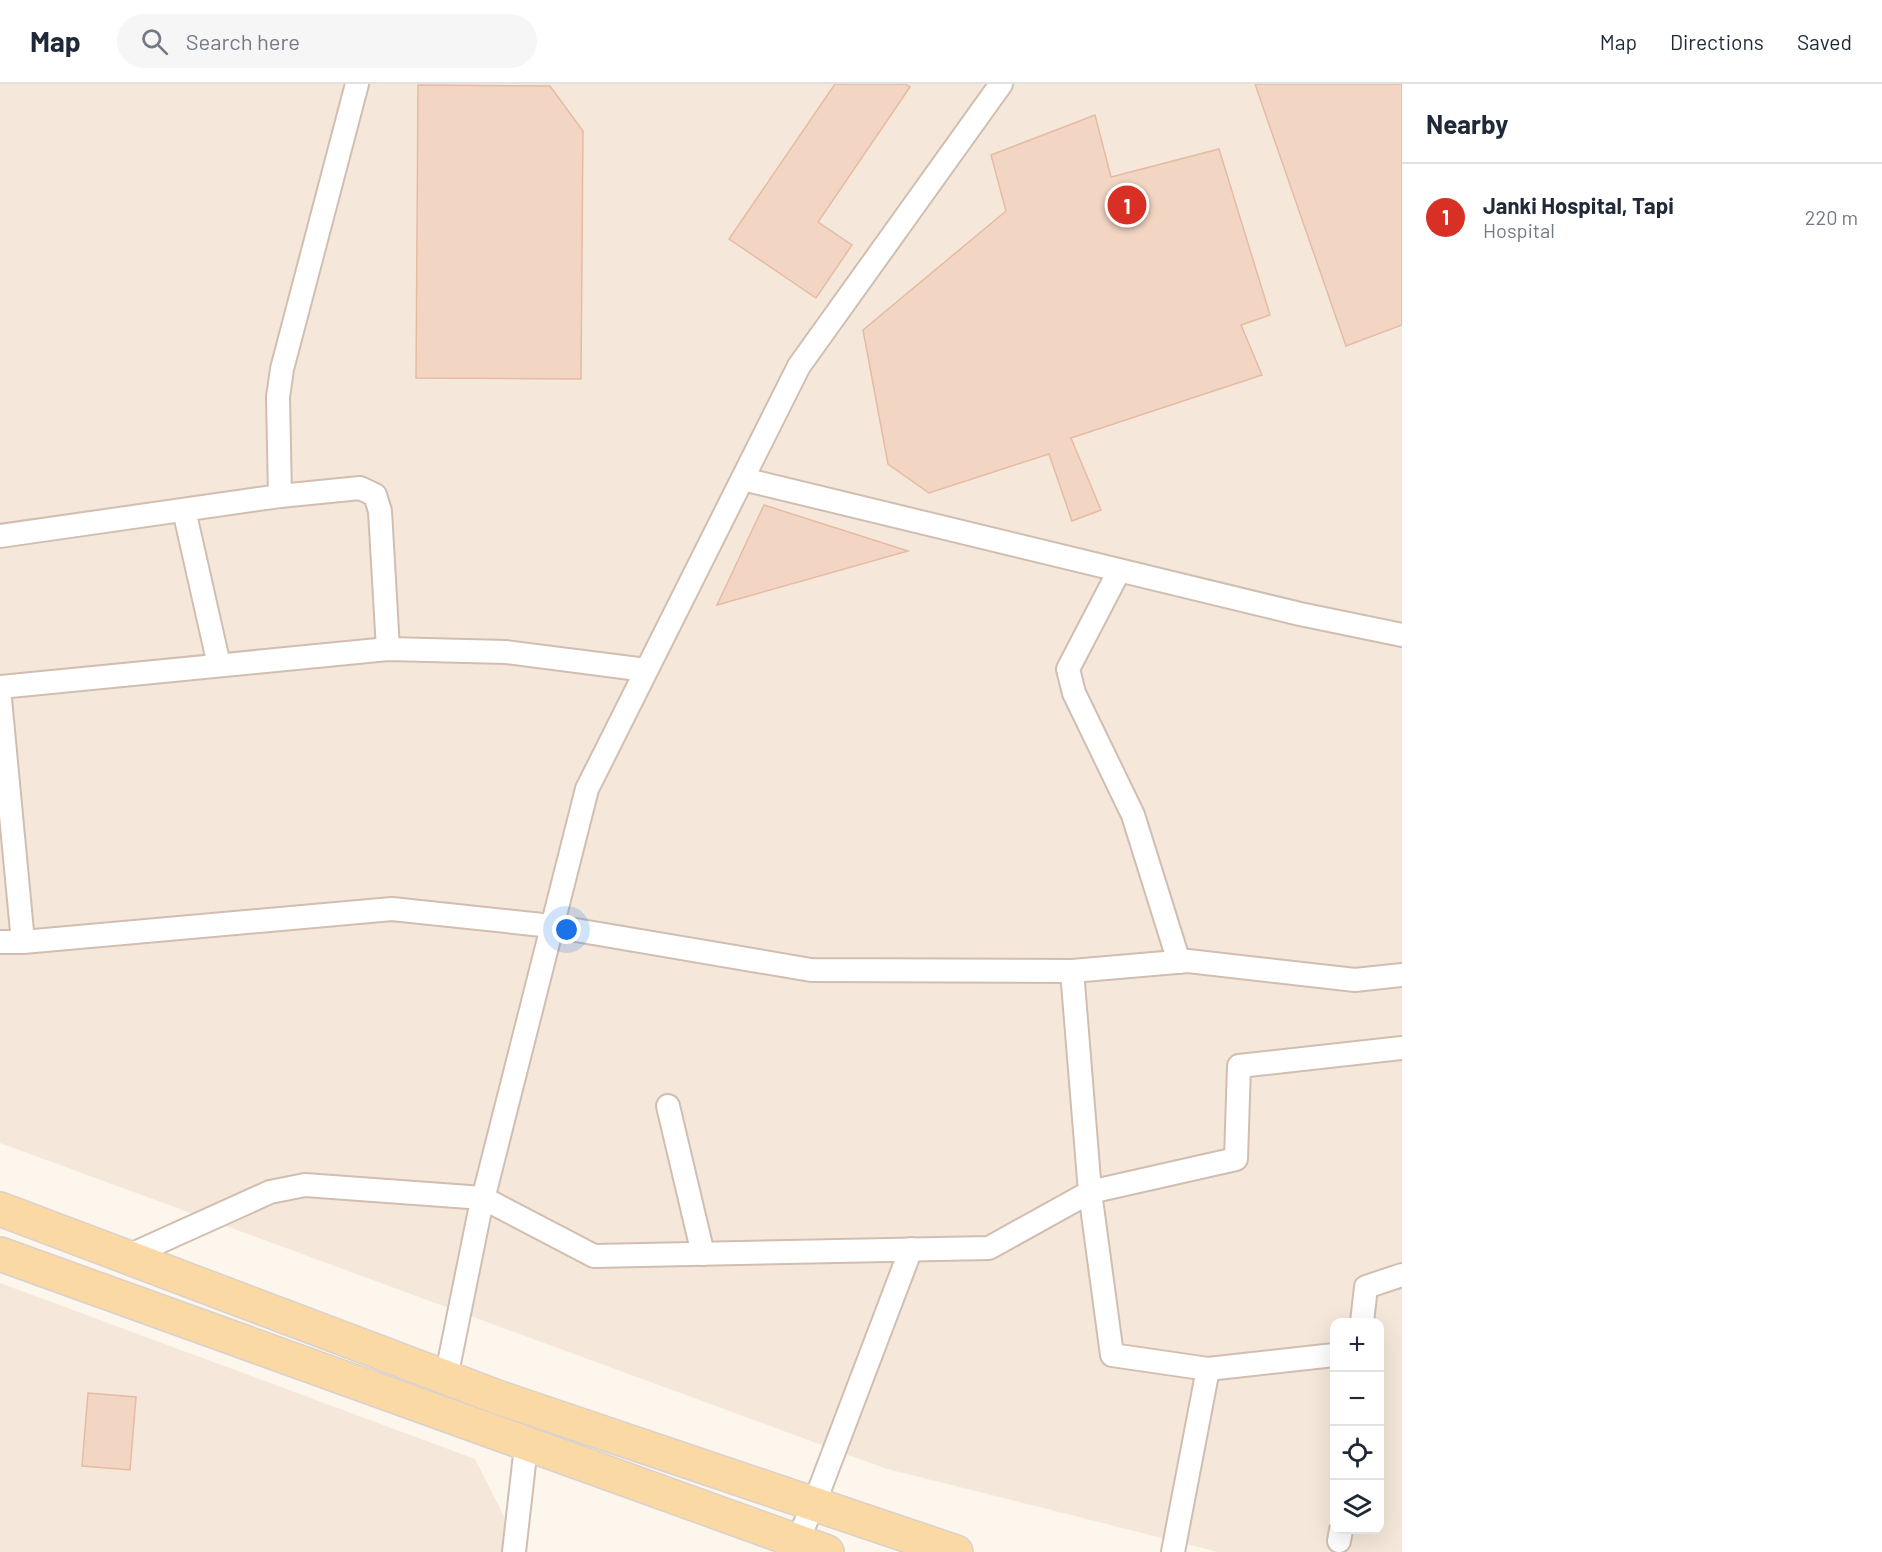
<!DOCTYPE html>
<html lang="en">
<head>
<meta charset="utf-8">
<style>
	:root { --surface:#fff; --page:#f6f6f7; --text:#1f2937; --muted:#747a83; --line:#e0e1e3; --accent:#d93025 }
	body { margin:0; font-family:Barlow,sans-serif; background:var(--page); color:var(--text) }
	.controls { position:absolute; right:18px; bottom:18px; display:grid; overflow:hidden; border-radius:12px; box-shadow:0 6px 24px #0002 }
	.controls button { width:54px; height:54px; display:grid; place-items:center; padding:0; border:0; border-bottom:2px solid var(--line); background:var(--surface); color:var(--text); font:30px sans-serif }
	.you { position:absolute; left:567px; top:846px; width:21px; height:21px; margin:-15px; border:4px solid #fff; border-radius:50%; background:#1a73e8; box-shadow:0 0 0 9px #1a73e833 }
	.badge { display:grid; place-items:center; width:39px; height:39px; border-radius:50%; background:var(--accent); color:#fff; font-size:20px; font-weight:700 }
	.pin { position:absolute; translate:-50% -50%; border:3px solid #fff; box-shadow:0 2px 6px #0006 }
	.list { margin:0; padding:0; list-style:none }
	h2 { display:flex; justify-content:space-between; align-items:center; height:78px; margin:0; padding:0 24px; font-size:26px }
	h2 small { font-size:20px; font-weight:400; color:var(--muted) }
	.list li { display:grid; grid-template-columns:39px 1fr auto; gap:18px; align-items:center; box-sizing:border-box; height:108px; padding:0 24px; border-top:2px solid var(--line) }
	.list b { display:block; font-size:22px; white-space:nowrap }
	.list p { margin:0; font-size:20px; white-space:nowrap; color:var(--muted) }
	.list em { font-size:20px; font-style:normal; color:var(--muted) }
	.icon { flex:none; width:33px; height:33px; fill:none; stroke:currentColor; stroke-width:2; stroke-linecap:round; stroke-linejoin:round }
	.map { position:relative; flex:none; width:1402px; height:1468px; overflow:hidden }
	header { display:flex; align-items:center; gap:36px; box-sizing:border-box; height:84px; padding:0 30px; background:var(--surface); border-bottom:2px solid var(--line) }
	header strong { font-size:28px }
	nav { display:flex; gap:33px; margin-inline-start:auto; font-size:21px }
	.search { width:420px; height:54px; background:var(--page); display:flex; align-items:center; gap:15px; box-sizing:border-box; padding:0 21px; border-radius:33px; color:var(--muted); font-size:22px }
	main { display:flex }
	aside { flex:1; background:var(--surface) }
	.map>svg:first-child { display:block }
	.residential { fill:#f5e8da; fill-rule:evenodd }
	.building { fill:#f3d5c3; stroke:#e6bba3; stroke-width:1.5 }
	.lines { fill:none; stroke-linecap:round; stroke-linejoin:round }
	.street-casing { stroke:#d1beb0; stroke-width:26 }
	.primary-casing { stroke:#dad1cd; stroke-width:36 }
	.street { stroke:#fff; stroke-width:22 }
	.primary { stroke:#fbd9a5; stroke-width:33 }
</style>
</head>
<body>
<header>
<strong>Map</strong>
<div class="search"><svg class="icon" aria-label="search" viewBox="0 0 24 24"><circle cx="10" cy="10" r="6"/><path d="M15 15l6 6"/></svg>Search here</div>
<nav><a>Map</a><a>Directions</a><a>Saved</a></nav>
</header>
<main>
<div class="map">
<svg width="1402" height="1468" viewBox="0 0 1402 1468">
	<rect width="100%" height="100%" fill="#fdf6ec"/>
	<!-- residential -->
	<g class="residential">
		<path d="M0 0H1402V1468H1218L887 1385 0 1059ZM1334 1238H1380V1446H1334Z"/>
		<polygon points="0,1199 475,1375 522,1468 0,1468"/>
	</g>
	<!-- building -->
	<g class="building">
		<polygon points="835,0 905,0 910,3 818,138 852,161 816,214 729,155"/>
		<polygon points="1255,0 1402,0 1402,241 1346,262"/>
		<polygon points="418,1 550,2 583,47 581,295 416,294"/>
		<polygon points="1095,31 1111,93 1219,65 1270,231 1241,241 1262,291 1071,354 1101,426 1072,437 1049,370 929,409 888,380 863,246 1006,127 991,71"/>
		<polygon points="764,421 908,467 717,521"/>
		<polygon points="88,1309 136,1313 130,1386 82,1382"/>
	</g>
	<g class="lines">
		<defs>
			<g id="street">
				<polyline points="743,395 1300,530 1402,551"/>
				<polyline points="280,412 360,404 375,411 380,427 388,565"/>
				<polyline points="184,426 219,581"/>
				<polyline points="0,452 280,412 278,313 282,285 357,0"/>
				<polyline points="1119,487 1068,585 1074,609 1133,731 1179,878"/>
				<polyline points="0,603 388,565 506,568 646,586"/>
				<polyline points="0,615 23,858"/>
				<polyline points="0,858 23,858 392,825 552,842 811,886 1072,887 1188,877 1355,896 1402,891"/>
				<polyline points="1072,887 1090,1108 1112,1271 1208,1285 1334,1271"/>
				<polyline points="668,1022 703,1170"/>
				<polyline points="126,1173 270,1108 305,1101 483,1114 594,1172 989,1164 1090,1108 1236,1075 1239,982 1402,964"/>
				<polyline points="1362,1238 1366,1203 1402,1191"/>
				<polyline points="446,1294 479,1131 587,705 799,282 1001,0"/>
				<polyline points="1339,1457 1341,1446"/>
				<polyline points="514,1468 526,1362"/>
				<polyline points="792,1468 814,1420 911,1165"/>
				<polyline points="1173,1468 1208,1285"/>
			</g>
			<g id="primary">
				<polyline points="0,1125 503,1315 956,1468"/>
				<polyline points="0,1170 827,1468"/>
			</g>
		</defs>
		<!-- street casing -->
		<use href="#street" class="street-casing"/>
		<!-- primary casing -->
		<use href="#primary" class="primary-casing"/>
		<!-- street -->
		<use href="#street" class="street"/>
		<!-- primary -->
		<use href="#primary" class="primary"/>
	</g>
</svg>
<div class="controls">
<button>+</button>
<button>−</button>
<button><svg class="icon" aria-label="locate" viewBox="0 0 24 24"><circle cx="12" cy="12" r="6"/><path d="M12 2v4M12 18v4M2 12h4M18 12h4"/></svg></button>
<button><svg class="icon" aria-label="layers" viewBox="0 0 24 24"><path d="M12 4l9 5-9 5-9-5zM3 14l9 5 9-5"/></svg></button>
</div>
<div class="you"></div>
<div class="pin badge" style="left:1127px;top:121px">1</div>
</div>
<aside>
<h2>Nearby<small></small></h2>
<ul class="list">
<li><span class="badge">1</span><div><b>Janki Hospital, Tapi</b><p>Hospital</p></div><em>220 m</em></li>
</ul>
</aside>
</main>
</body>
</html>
